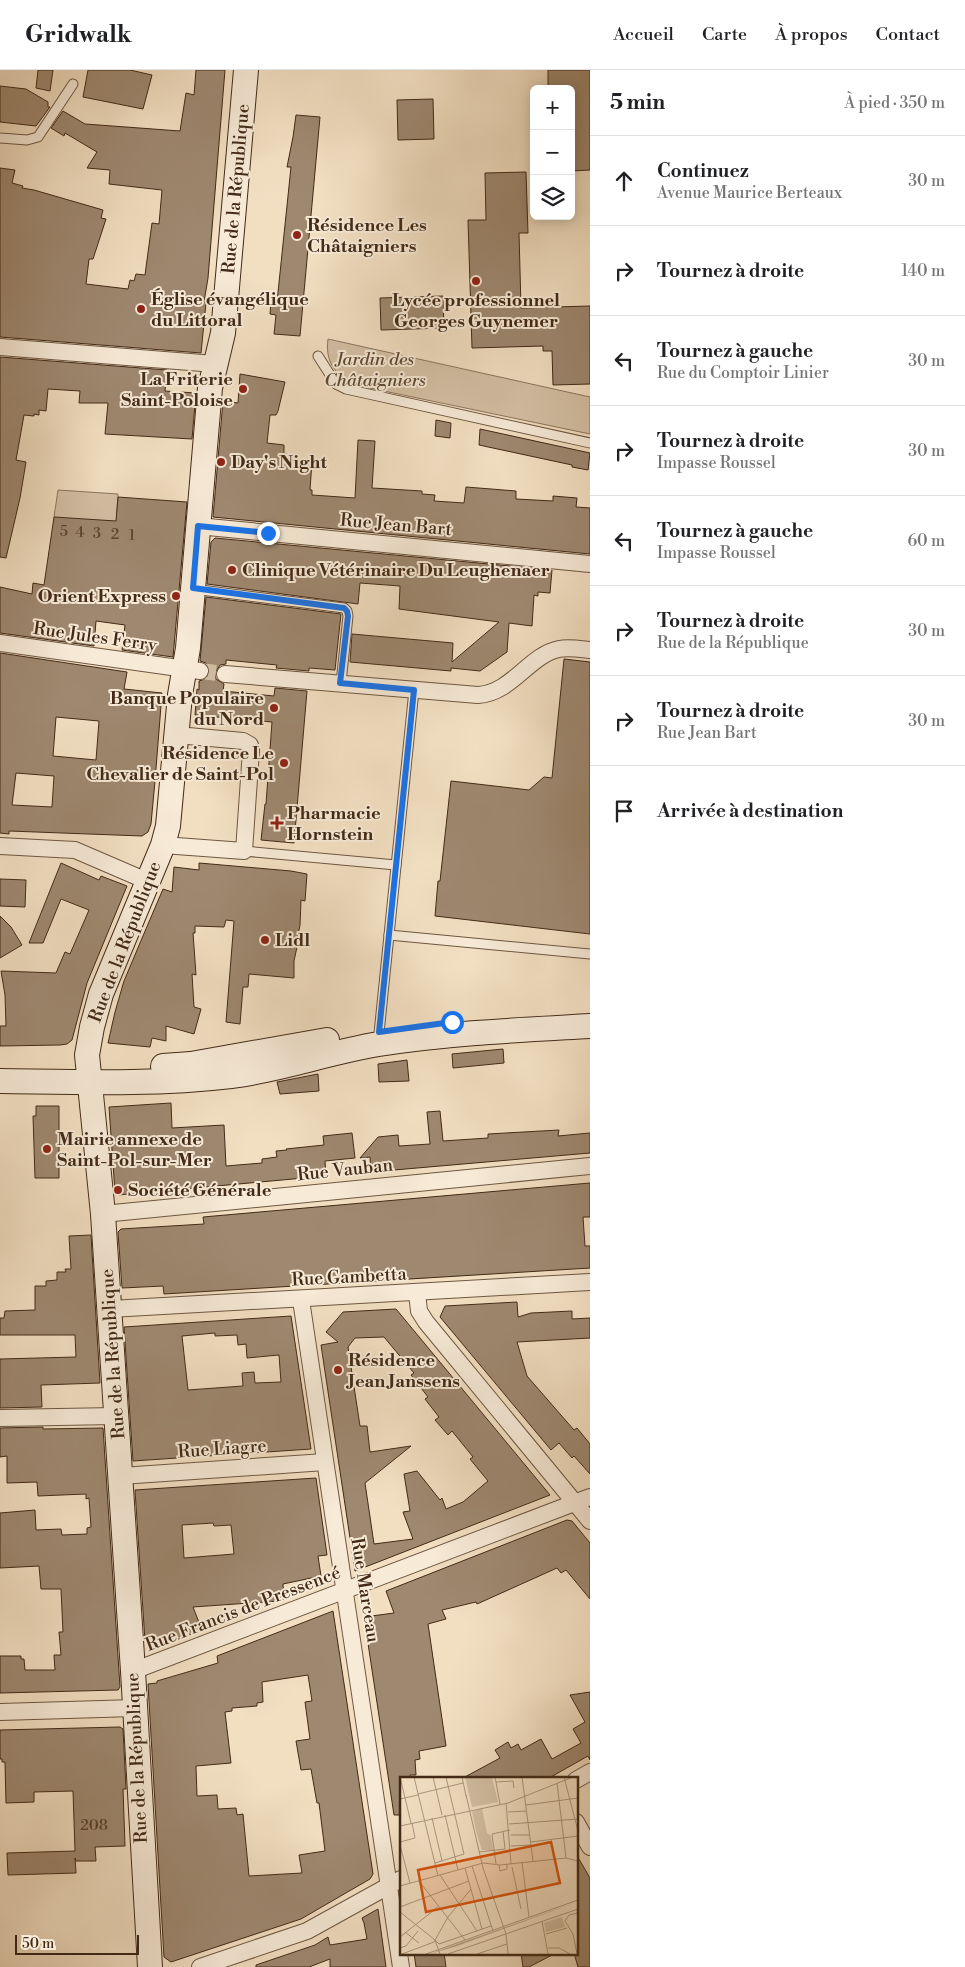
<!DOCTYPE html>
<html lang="fr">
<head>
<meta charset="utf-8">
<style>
	:root { --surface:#fff; --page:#f6f6f6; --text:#202124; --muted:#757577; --line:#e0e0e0 }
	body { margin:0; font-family:"Libre Bodoni",serif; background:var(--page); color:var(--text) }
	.controls { position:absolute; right:15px; top:15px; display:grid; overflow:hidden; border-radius:8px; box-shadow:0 2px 12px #0003 }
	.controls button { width:45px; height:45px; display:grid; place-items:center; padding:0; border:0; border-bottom:1px solid var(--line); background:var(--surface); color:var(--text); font:25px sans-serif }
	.scale { position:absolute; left:15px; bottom:12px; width:124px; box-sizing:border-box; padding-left:5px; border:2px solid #422a17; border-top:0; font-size:14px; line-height:18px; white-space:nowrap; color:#422a17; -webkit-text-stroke:4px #f7ead7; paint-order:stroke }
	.stop { position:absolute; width:15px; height:15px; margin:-11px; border:4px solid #1a73e8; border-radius:50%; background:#fff }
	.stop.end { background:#1a73e8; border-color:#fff; box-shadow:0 1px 5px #0008 }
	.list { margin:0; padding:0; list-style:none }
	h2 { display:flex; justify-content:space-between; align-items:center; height:65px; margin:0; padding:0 20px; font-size:21px }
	h2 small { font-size:16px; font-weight:400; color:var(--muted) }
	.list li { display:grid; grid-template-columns:32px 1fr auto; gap:15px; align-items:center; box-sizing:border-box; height:90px; padding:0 20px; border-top:1px solid var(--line) }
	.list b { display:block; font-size:19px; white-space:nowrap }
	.list p { margin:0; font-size:16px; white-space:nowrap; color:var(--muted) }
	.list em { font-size:16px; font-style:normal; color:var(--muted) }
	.icon { flex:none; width:28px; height:28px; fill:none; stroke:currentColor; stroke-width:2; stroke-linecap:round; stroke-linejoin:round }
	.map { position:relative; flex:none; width:590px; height:1897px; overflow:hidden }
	header { display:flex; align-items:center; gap:30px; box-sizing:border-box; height:70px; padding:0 25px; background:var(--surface); border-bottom:1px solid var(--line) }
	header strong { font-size:24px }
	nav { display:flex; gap:28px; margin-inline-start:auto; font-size:18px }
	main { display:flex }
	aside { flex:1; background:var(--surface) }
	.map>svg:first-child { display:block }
	.green { fill:#d4c0a5; stroke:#8b755e }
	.building { fill:#9e8870; stroke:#422a17; fill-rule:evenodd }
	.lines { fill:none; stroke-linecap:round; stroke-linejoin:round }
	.street-tunnel { stroke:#cfbba0; stroke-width:16; stroke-dasharray:16 8; stroke-linecap:butt }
	.lane-casing { stroke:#6e5742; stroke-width:11 }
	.street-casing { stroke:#6e5742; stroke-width:18 }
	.secondary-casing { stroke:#422a17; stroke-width:26 }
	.lane { stroke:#f7ead7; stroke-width:9 }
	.street { stroke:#f7ead7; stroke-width:16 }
	.secondary { stroke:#f7ead7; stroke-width:24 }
	.route { stroke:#1a73e8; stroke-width:6 }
	.poi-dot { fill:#8f2418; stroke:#f7ead7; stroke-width:2 }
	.labels { text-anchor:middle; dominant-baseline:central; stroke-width:4; stroke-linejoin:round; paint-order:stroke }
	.number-label { font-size:15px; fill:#59422d }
	.street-label { font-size:18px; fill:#422a17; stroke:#f7ead7 }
	.poi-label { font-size:18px; font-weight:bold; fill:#422a17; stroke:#f7ead7; text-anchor:start }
	.park-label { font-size:18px; font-style:italic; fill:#5f4833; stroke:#f7ead7 }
	.inset-road { fill:none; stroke:#ac977e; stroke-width:1 }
	.view { fill:#d7540d; fill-opacity:0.15; stroke:#d7540d; stroke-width:2.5 }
	.inset-edge { fill:none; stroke:#422a17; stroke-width:2.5 }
</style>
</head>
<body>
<header>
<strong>Gridwalk</strong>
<nav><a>Accueil</a><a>Carte</a><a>À propos</a><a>Contact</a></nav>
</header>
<main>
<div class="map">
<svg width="590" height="1897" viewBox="0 0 590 1897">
	<rect width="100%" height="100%" fill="#f2dfc2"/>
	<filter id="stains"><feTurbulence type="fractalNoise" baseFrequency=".004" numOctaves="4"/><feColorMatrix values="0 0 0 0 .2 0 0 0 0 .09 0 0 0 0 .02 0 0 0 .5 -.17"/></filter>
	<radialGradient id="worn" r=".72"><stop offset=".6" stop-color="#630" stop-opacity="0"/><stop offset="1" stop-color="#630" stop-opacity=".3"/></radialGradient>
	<!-- green -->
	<g class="green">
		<path d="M328 269 590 327V364L355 315C335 305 325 292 328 269Z"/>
		<polygon points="58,420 118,424 116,456 54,447"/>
	</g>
	<!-- building -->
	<g class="building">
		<polygon points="38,0 53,0 50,21 36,18"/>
		<polygon points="88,0 130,0 152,5 143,39 83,27"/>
		<polygon points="196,0 225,0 208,208 204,232 206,233 201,283 0,267 0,98 15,100 12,113 23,116 22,118 34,120 103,140 101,148 106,149 93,189 89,189 86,214 128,219 130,210 134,211 136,204 145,205 152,153 159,154 162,120 109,114 110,100 87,98 97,82 65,63 64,66 51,58 63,41 85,54 180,61 186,23 194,25"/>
		<polygon points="548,0 590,0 590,100 571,101 571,19 548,19"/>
		<polygon points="0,16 26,19 48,32 48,37 50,37 36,56 0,52"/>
		<polygon points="433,29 434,69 398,70 397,30"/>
		<polygon points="296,45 320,47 300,266 274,264 276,245 270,244 271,231 277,232 291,97 287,97 293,67"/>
		<polygon points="526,102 528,163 519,163 521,238 590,236 590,314 553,315 552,281 543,281 543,276 472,278 468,150 486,150 485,103"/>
		<polygon points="443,226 444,258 381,260 380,228"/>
		<polygon points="0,287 167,300 165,321 196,323 192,369 105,364 108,333 79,333 80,321 48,319 46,341 39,340 39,345 34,344 34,346 24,345 16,390 26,392 20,428 6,488 0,487"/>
		<polygon points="240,304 285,312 278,341 276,345 270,345 267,373 284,375 284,384 294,385 294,390 312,391 310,420 312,420 312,425 355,428 358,370 375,371 372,418 422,421 422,424 435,425 434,431 464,433 466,417 516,421 516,429 553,431 553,426 577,428 576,437 590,438 590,484 213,447 223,331 238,333"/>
		<polygon points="436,350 451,353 450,368 435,366"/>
		<polygon points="480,359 590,383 588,400 572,397 572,395 479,375"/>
		<polygon points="118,427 187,432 173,587 122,580 125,555 96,551 94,576 0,563 0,517 32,524 33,513 44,515 54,447 116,451"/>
		<polygon points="215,468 552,500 550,523 538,522 538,526 534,525 532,556 509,553 507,582 480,601 451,598 451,601 350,592 352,564 453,573 452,592 499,552 399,539 400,516 360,513 358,534 207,514 211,472"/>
		<polygon points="206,527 341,544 335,600 309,598 309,601 276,598 277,595 226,590 226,594 220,595 215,603 216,609 224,614 223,621 274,626 275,618 307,621 294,773 261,770 265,734 266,734 272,652 195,645 197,619 199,620 199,611 208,608 210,602 206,593 200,591"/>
		<path d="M0 583 127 602 124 619 162 623 155 711 151 754 148 762 142 766 9 761V764L0 763ZM56 647 99 651 96 690 53 686ZM16 703 54 706 52 737 12 735Z"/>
		<polygon points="564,589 590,592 590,864 435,846 438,811 440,811 451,711 529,720 544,707 552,708"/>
		<polygon points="61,793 99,810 101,806 127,816 87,913 72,970 67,974 60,975 0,976 0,956 6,956 5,925 1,901 56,903 65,882 70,884 89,840 61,829 43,873 29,873"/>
		<polygon points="199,793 291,801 307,804 305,831 301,830 300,855 296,876 297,877 294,891 294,908 249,904 248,917 243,917 240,954 226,952 234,851 226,850 224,857 195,856 195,863 193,863 196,905 192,904 194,937 201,939 194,964 166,956 166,971 152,968 150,977 108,973 115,942 124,911 140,873 163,819 172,822 174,797 199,800"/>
		<polygon points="0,809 26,810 25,837 0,836"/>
		<polygon points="0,846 11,857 22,875 0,888"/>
		<polygon points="503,979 504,993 453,998 452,984"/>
		<polygon points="407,990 409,1011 379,1012 378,994"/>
		<polygon points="318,1004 319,1021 280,1024 277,1012"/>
		<polygon points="171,1033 172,1058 224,1055 226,1096 262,1093 262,1089 277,1087 276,1081 287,1080 286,1079 324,1075 323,1066 352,1063 355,1088 325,1091 326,1106 118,1125 115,1122 109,1037"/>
		<polygon points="36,1036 59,1036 59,1108 35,1108 33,1046 36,1046"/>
		<polygon points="440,1041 443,1071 488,1068 488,1064 559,1060 558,1066 590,1063 590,1083 371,1102 370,1087 360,1088 378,1067 398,1065 399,1076 430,1074 427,1042"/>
		<polygon points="590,1113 590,1147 583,1147 585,1176 590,1176 590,1198 164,1224 163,1216 122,1218 118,1162 121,1159 204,1154 203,1147"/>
		<polygon points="91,1165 100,1313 41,1315 42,1337 0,1338 0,1289 76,1287 75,1265 0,1265 0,1248 4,1248 5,1241 35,1240 35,1216 46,1216 46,1211 57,1210 57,1202 66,1202 65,1199 71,1199 69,1166"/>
		<polygon points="517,1232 518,1247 531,1243 572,1241 572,1249 590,1248 590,1268 517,1272 527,1306 574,1360 577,1358 590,1374 590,1404 574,1386 572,1388 559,1373 551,1380 440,1247 445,1236"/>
		<path d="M396 1239 550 1425 355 1501 321 1275 338 1272 326 1262 343 1242ZM384 1267 414 1303 411 1305 428 1327 425 1329 439 1347 435 1350 448 1365 452 1361 473 1387 470 1389 488 1411 463 1432 446 1439 442 1428 440 1430 417 1401 404 1404 410 1441 403 1442 413 1469 374 1474 365 1413 411 1376 370 1382 367 1356H360L348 1277 355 1268Z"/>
		<path d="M291 1246 311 1379 133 1391 124 1257ZM215 1263V1266L237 1265 238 1275 246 1274 247 1288 279 1285 281 1312 255 1313 254 1302 242 1303 243 1316 188 1320 182 1266Z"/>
		<polygon points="43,1357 43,1359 103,1358 120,1617 118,1620 0,1623 0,1586 21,1586 21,1589 24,1589 25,1600 55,1600 54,1585 61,1585 59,1562 63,1562 61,1519 41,1519 39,1496 0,1498 0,1443 35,1440 36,1460 61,1459 62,1465 87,1464 87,1458 91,1457 89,1428 86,1429 86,1424 38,1426 37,1412 7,1413 7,1386 0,1387 0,1358"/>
		<path d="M316 1408 327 1485 318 1486 321 1506 283 1514 284 1529 279 1531 193 1537 202 1560 163 1575 151 1577 145 1571 135 1420ZM213 1453 214 1456 231 1455 234 1484 184 1488 182 1455Z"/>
		<polygon points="567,1450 572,1451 590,1473 590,1529 566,1500 561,1503 557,1498 477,1534 476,1532 442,1540 446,1549 428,1554 446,1676 419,1681 420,1689 415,1690 416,1705 410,1705 410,1708 401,1708 401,1745 394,1745 364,1547 394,1543 386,1521"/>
		<path d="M333 1541 373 1804 370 1809 301 1849 171 1892 164 1887 148 1614 157 1613V1611L218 1593 217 1586ZM308 1605 312 1631 305 1632 310 1669 296 1671 301 1700 311 1699 317 1733H319L325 1781 299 1785 302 1803 249 1806 243 1744 237 1745 236 1738 218 1739 217 1725 197 1726 196 1696 231 1693 225 1642 232 1641V1638L257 1636V1633L263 1632 262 1612Z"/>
		<polygon points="590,1622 590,1690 588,1686 549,1708 463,1708 500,1688 495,1680 508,1672 511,1678 518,1674 521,1680 541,1669 552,1689 581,1673 573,1659 585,1652 570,1625"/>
		<polygon points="120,1657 123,1659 126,1719 123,1719 125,1776 95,1777 96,1791 76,1791 75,1788 76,1803 8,1805 7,1783 75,1781 73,1721 34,1722 34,1732 6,1733 5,1692 2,1692 2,1689 0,1689 0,1660"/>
		<polygon points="576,1784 590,1808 590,1897 578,1897 574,1883 576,1883"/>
		<polygon points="378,1839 386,1897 330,1897 330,1889 309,1897 256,1897 256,1895 315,1875 328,1867 330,1875 367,1869 364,1853 362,1848"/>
		<polygon points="414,1883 444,1883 446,1897 416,1897"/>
		<polygon points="521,1883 556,1883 529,1897 523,1897"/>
	</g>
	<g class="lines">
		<!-- street-tunnel -->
		<polyline class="street-tunnel" points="200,601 225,604"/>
		<defs>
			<g id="lane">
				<polyline points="0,68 27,70 38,67 73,14"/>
				<polyline points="318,286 336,314 346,319 590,373"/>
				<polyline points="193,519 344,538 347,541 348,546 341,613"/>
				<polyline points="244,781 396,795"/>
				<polyline points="389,865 590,884"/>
				<polyline points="378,973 414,620"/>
			</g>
			<g id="street">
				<polyline points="0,277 215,294"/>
				<polyline points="198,456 590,494"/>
				<polyline points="0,573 200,601"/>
				<path d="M225 604 478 625C512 623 529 585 559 579 569 577 580 579 590 580"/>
				<polyline points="163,775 244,781 251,680 250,675 243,671 177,665"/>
				<polyline points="0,776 75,780 147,811"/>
				<polyline points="103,1144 590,1096"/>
				<polyline points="417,1223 419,1241 426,1252 590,1451"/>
				<polyline points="301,1230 401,1897"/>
				<polyline points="110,1239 590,1212"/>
				<polyline points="0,1348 116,1346"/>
				<polyline points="121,1406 325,1392"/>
				<polyline points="133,1601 590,1427"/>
				<polyline points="0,1642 135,1638"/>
				<polyline points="576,1710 590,1702"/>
				<polyline points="576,1752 590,1777"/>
				<polyline points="200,1897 307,1861 401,1809"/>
			</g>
			<g id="secondary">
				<polyline points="163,996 191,994 327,970"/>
				<path d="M0 1011C77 1012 154 1015 231 1006 281 1000 329 982 379 974 449 963 520 960 590 956"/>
				<polyline points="150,1897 133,1601 103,1144 87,985 92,957 101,924 163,775 168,756 180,625 188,578 210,318 223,263 246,0"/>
			</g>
		</defs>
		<!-- lane casing -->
		<use href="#lane" class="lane-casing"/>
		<!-- street casing -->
		<use href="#street" class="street-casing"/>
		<!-- secondary casing -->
		<use href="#secondary" class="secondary-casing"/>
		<!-- lane -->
		<use href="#lane" class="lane"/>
		<!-- street -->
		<use href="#street" class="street"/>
		<!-- secondary -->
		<use href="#secondary" class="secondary"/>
	</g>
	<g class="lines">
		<!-- route -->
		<polyline class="route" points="268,463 198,456 193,518 344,538 347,541 348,546 340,613 414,620 379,962 452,952"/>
	</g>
	<!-- markers -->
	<g class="poi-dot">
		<circle cx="297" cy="165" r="5"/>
		<circle cx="476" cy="211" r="5"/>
		<circle cx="141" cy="239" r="5"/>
		<circle cx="243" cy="319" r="5"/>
		<circle cx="221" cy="392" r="5"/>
		<circle cx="232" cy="500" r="5"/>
		<circle cx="176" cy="526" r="5"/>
		<circle cx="274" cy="638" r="5"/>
		<circle cx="284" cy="693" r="5"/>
		<path d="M274.5 745.5h5v5h5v5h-5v5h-5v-5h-5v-5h5z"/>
		<circle cx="265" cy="870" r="5"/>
		<circle cx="47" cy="1079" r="5"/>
		<circle cx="118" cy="1120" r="5"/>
		<circle cx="338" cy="1300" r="5"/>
	</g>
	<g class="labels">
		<!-- number labels -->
		<g class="number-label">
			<text x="64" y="461">5</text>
			<text x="80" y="462">4</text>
			<text x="97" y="463">3</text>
			<text x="115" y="464">2</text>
			<text x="132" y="465">1</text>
			<text x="94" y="1755">208</text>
		</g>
		<!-- street labels -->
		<g class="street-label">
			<text transform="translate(236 119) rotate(-85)">Rue de la République</text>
			<text transform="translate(396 455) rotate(5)">Rue Jean Bart</text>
			<text transform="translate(95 567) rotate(8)">Rue Jules Ferry</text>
			<text transform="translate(125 872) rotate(-69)">Rue de la République</text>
			<text transform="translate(345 1100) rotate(-6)">Rue Vauban</text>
			<text transform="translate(349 1207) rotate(-3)">Rue Gambetta</text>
			<text transform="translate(113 1284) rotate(-94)">Rue de la République</text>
			<text transform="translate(222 1379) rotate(-4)">Rue Liagre</text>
			<text transform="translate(365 1520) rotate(81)">Rue Marceau</text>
			<text transform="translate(243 1539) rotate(-21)">Rue Francis de Pressencé</text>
			<text transform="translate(137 1688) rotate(-93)">Rue de la République</text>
		</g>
		<!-- poi labels -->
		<g class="poi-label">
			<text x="307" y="155">Résidence Les<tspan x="307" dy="21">Châtaigniers</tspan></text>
			<text x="151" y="229">Église évangélique<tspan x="151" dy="21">du Littoral</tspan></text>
			<text x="476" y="230" text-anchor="middle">Lycée professionnel<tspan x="476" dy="21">Georges Guynemer</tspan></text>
			<text x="233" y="309" text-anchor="end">La Friterie<tspan x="233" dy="21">Saint-Poloise</tspan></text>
			<text x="231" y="392">Day's Night</text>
			<text x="242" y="500">Clinique Vétérinaire Du Leughenaer</text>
			<text x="166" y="526" text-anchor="end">Orient Express</text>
			<text x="264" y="628" text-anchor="end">Banque Populaire<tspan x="264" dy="21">du Nord</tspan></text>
			<text x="274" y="683" text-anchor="end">Résidence Le<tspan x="274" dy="21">Chevalier de Saint-Pol</tspan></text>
			<text x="287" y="743">Pharmacie<tspan x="287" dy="21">Hornstein</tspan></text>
			<text x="275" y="870">Lidl</text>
			<text x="57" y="1069">Mairie annexe de<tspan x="57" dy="21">Saint-Pol-sur-Mer</tspan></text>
			<text x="128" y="1120">Société Générale</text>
			<text x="348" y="1290">Résidence<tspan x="348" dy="21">Jean Janssens</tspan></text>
		</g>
		<!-- park labels -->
		<g class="park-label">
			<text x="375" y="289">Jardin des<tspan x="375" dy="21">Châtaigniers</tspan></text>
		</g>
	</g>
	<!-- overview -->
	<g transform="translate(400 1707)">
		<rect width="178" height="178" fill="#f2dfc2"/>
		<path d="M65 0H92L98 25 72 30ZM82 31 87 56 91 59 93 73H82L77 58 72 35ZM162 140 165 150 146 155 144 146Z" fill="#d4c0a5"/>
		<path d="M177 125 57 169 30 177 46 171Z" fill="#b6a188"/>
		<path class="inset-road" d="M0 0 11 46M14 0 38 99M33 0 42 38M62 0 66 19M95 0 100 27M122 0 133 84M164 0 178 54M96 5 113 4 114 11M157 6 166 81M18 17 63 6M66 18 83 91 106 157 108 177M0 22 18 18M106 26 111 87M126 28 178 21M108 35 127 34M45 38 58 93M32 41 42 84M109 47 178 42M0 49 108 26 173 0M111 58H130M0 65 15 61 12 46M131 65 178 59M0 68 10 106M111 69 131 68M79 75 105 72 103 54M122 85 129 140M35 86 64 77 46 0M96 87 92 57 110 53M99 88 100 94 107 92V87M72 89 93 154M112 90 121 132M65 91 82 152M40 98 77 154M19 104 65 163M0 109 83 86 100 88 166 81 178 84M0 130 69 104M0 135 35 163 40 177M142 144 148 177M5 155 19 166M146 157 167 151M0 160 38 130M35 163 39 167 91 149M0 171 6 169 18 154M148 171H159L170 177M2 177 34 165 48 140 71 112M26 177 178 123M48 177 178 132M77 177 107 167M177 177 173 157 165 144 169 138 178 136"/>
		<path class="view" d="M151 65 160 106 26 135 18 93Z"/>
		<rect width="178" height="178" class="inset-edge"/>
	</g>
	<rect width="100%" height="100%" filter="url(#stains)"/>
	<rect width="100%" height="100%" fill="url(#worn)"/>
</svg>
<div class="controls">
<button>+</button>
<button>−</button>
<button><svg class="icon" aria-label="layers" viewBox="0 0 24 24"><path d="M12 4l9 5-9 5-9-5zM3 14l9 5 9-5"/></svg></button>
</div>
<div class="scale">50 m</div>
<div class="stop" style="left:452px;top:952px"></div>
<div class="stop end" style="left:268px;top:463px"></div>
</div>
<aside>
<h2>5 min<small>À pied · 350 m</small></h2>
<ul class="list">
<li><svg class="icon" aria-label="ahead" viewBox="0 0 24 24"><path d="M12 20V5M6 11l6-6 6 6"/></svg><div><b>Continuez</b><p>Avenue Maurice Berteaux</p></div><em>30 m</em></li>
<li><svg class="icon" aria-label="right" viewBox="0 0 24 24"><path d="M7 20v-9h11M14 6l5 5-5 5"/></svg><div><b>Tournez à droite</b></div><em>140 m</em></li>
<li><svg class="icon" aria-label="left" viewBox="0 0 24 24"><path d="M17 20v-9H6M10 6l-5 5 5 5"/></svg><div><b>Tournez à gauche</b><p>Rue du Comptoir Linier</p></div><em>30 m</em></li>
<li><svg class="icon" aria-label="right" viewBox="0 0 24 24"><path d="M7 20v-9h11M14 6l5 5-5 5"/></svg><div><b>Tournez à droite</b><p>Impasse Roussel</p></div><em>30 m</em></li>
<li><svg class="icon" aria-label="left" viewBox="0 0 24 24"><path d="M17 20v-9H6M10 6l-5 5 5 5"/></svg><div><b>Tournez à gauche</b><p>Impasse Roussel</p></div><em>60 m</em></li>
<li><svg class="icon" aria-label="right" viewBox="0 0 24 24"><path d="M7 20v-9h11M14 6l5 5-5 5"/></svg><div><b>Tournez à droite</b><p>Rue de la République</p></div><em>30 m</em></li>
<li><svg class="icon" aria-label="right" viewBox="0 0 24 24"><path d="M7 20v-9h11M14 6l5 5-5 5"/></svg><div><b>Tournez à droite</b><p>Rue Jean Bart</p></div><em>30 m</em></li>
<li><svg class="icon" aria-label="arrive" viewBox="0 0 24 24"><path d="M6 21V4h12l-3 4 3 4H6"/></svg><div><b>Arrivée à destination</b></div></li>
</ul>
</aside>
</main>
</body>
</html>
